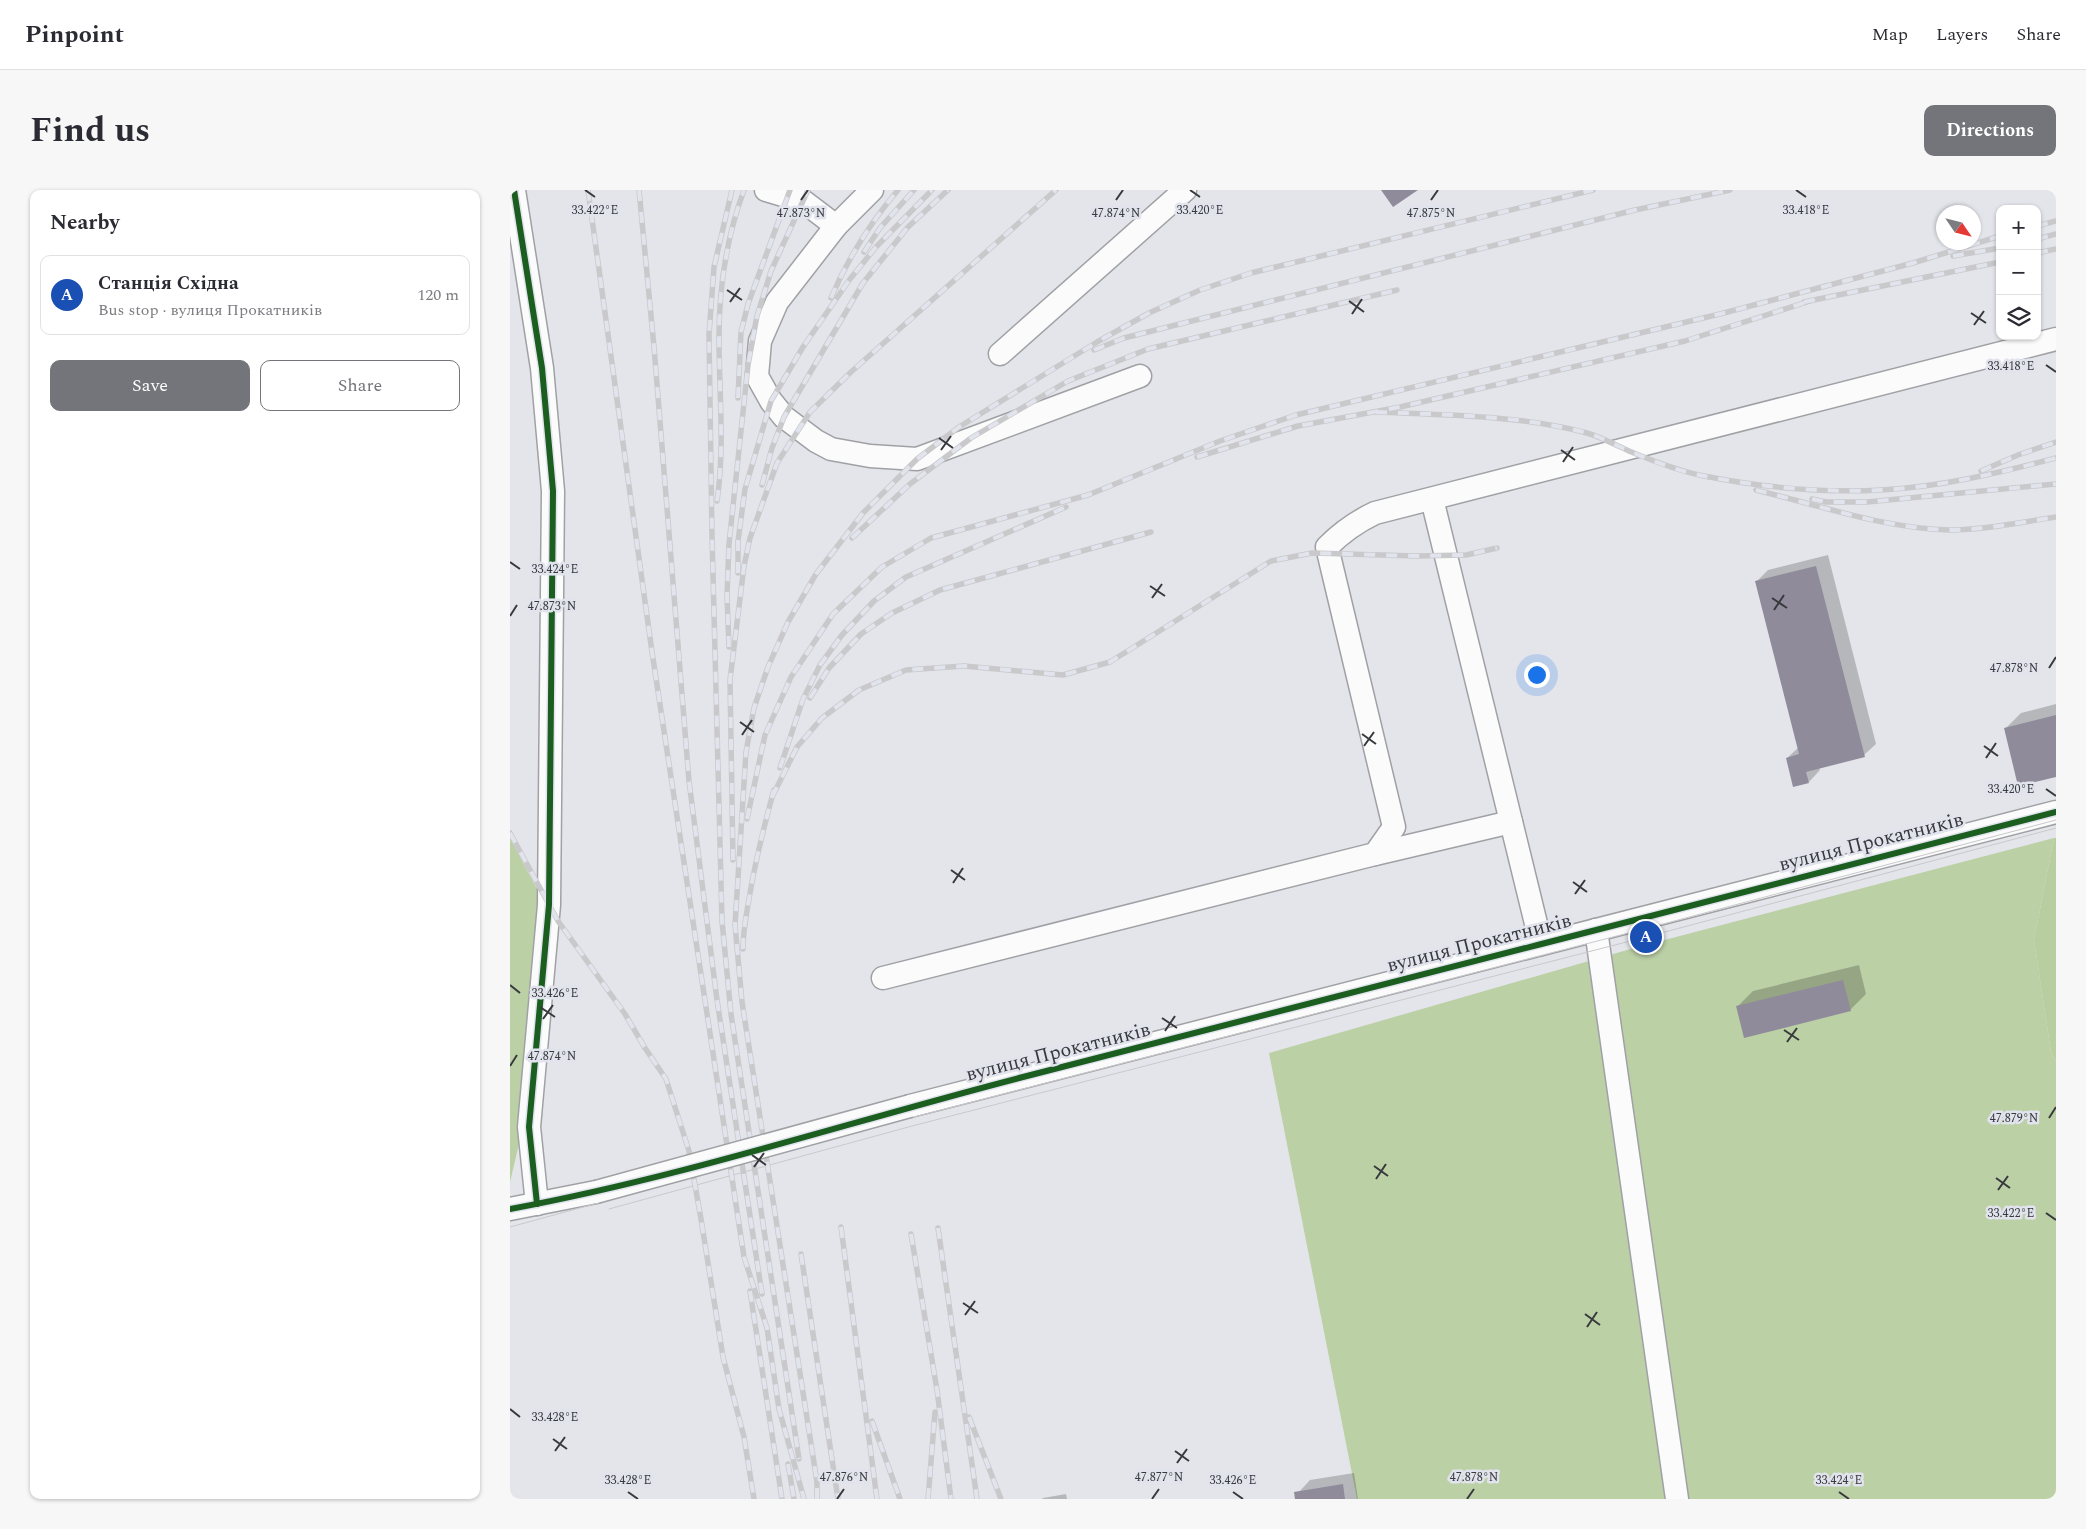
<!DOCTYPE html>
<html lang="en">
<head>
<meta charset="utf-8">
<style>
	:root { --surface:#fff; --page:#f7f7f7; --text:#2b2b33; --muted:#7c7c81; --line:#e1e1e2; --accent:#74757a }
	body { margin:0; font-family:Spectral,serif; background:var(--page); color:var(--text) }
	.controls { position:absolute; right:15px; top:15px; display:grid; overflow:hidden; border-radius:10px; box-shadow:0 1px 4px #0004 }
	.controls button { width:45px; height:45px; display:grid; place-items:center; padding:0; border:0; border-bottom:1px solid var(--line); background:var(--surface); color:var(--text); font:25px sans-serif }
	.compass { position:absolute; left:1426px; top:15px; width:45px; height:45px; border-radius:50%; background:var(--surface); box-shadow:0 1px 4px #0004; rotate:125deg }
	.you { position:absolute; left:1026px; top:484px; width:18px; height:18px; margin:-12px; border:4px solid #fff; border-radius:50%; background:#1a73e8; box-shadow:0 0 0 8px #1a73e833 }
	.badge { display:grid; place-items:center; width:32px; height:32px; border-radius:50%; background:var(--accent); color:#fff; font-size:16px; font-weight:700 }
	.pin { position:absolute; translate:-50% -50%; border:2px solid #fff; box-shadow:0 1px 5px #0006 }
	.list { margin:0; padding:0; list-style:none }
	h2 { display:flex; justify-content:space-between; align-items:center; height:65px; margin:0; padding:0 20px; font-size:21px }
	h2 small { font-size:16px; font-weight:400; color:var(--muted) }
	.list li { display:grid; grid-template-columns:32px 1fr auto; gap:15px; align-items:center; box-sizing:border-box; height:80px; margin:0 10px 10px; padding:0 10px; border:1px solid var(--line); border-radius:10px }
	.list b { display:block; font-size:19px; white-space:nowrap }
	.list p { margin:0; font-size:16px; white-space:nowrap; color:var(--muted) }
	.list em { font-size:16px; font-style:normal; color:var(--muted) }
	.actions { display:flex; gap:10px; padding:15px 20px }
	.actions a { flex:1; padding:11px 0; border:1px solid var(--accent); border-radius:10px; text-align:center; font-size:18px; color:var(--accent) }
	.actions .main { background:var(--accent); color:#fff }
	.icon { flex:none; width:28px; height:28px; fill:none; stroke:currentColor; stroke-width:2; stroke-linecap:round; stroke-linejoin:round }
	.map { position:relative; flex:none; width:1546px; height:1309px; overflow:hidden; border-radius:10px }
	header { display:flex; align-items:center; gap:30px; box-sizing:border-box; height:70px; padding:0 25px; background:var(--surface); border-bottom:1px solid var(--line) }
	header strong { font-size:24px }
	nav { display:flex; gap:28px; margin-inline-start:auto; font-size:18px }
	.intro { display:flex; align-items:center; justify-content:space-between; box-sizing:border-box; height:120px; padding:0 30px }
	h1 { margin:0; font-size:35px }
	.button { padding:12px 22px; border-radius:10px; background:var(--accent); color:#fff; font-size:18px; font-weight:700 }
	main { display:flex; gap:30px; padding:0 30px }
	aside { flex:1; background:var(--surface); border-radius:10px; box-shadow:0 1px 4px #0004 }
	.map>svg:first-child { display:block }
	.green { fill:#bcd0a6 }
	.forest { fill:#b9cea0 }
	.shadow { fill:#0003 }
	.building { fill:#8f8b9b }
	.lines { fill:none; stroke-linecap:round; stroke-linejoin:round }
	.minor-casing { stroke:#a0a1a5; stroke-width:25 }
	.minor { stroke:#fbfbfc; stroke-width:22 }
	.tram { stroke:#c9c9cb; stroke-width:1 }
	.rail-casing { stroke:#c9c9cb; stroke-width:5.5 }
	.rail { stroke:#e1e3ed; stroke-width:4; stroke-dasharray:11; stroke-linecap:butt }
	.minor-bridge-casing { stroke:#a0a1a5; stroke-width:25; stroke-linecap:butt }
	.minor-bridge { stroke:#fbfbfc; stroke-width:22 }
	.cycleway-casing { stroke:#e1e3ed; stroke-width:9 }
	.cycleway { stroke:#1b5e20; stroke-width:6 }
	.ticks { fill:none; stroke:#38393d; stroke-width:2 }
	.labels { text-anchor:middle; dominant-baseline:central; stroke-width:5; stroke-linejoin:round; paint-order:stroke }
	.street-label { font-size:20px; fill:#38393d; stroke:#e1e3ed }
	.ticks-label { font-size:12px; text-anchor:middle; fill:#38393d; stroke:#e1e3ed; stroke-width:5; stroke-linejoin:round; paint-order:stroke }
</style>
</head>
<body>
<header>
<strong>Pinpoint</strong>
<nav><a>Map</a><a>Layers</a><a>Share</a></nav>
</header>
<div class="intro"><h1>Find us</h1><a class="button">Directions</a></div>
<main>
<aside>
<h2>Nearby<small></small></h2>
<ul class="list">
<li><span class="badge" style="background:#1a4fb4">A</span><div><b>Станція Східна</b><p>Bus stop · вулиця Прокатників</p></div><em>120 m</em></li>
</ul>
<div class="actions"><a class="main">Save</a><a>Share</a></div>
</aside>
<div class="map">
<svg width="1546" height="1309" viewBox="0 0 1546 1309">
	<rect width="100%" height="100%" fill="#e4e5ea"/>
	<!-- green -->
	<g class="green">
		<polygon points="0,648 36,716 13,937 0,992"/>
		<polygon points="1544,648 1524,750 1541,862 1546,871 1546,1309 847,1309 759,863 1124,758"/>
	</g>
	<!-- forest -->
	<polygon class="forest" points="1544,648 1546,648 1546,871 1541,862 1524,750"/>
	<!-- shadow -->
	<g class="shadow">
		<polygon points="1318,365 1366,554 1354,565 1309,577 1310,580 1299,592 1277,568 1289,557 1246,392 1258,380"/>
		<polygon points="1546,514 1546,586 1495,539 1511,523"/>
		<polygon points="1349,775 1356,804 1340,820 1227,817 1243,801"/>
		<polygon points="844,1283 848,1309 790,1309 789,1302 800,1290"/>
		<polygon points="556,1304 557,1309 532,1309 533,1308"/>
	</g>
	<!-- building -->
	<g class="building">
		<polygon points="871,0 908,0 883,17"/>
		<polygon points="1306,376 1355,567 1296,582 1299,593 1283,597 1276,568 1289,564 1245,391"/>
		<polygon points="1546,525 1546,587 1508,596 1494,538"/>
		<polygon points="1333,790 1341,821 1234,848 1226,816"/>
		<polygon points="833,1294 835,1309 785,1309 784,1302"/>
	</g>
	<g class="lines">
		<defs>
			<g id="minor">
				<polyline points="4,0 32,178 43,301 39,715 19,937 27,1014"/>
				<polyline points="256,0 293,11 326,36 362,0"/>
				<polyline points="326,36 267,112 250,151 247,186 261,211 274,227 306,251 321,259 360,266 407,269 630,186"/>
				<polyline points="490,164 675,0"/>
				<polyline points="922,309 1031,754"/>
				<polyline points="865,664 1001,632"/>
				<polyline points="1086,740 1167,1309"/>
				<path d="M373 788 865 664 884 637 817 357C832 342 846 332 865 323L1546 149"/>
				<polyline points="400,916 1546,622"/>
				<polyline points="0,1019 86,1002"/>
			</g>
		</defs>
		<!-- minor casing -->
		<use href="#minor" class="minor-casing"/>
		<!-- minor -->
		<use href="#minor" class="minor"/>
		<!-- tram -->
		<g class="tram">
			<polyline points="99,1019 402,936 1136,747 1546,638"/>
			<polyline points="0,1037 400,928 1134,739 1546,630"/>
		</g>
		<defs>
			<g id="rail">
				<polyline points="78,0 142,462 234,1067 257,1138 269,1219 294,1309"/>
				<polyline points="129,0 144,157 179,591 207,810 252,1104"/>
				<polyline points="222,0 204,77 199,144 202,346 212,731 221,824 289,1269"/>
				<polyline points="1527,36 1546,31"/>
				<polyline points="1527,49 1546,44"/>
				<polyline points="354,62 370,38 404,0"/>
				<polyline points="1527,63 1546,59"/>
				<polyline points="1443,66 1490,58"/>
				<path d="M321 108C337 70 361 32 388 0"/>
				<polyline points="1294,112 1490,72"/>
				<polyline points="584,160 614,148 1125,20 1220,0"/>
				<polyline points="228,208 231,142 238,114 280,0"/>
				<path d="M866 222C936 225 1009 225 1077 243 1091 247 1105 255 1119 261 1143 271 1168 281 1194 286 1250 297 1314 303 1371 300 1430 297 1489 283 1546 268"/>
				<polyline points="687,267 788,236 890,217 1175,151 1300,111"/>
				<polyline points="1471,281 1508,265 1546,252"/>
				<polyline points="252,295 262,258 274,227 353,93 398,37 438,0"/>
				<path d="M1246 300C1308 315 1376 339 1440 340 1475 340 1511 332 1546 327"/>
				<polyline points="1302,309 1316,312 1357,312 1546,294"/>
				<path d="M207 311C215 257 209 202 209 147 209 98 217 46 234 0"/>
				<polyline points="342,348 400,294 461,248 558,191 638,159 887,100"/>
				<polyline points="228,383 228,351 235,299 261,211 293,157 340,89 366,57 422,0"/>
				<polyline points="219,457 217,406 219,354 238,175 247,126 261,81 298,0"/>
				<polyline points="300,508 319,478 351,444 382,423 430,400 641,342"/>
				<polyline points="270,578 293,509 310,475 332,445 364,411 396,387 556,317"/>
				<polyline points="262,607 287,557 312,528 349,500 396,480 454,476 553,485 600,472 761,371 802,363 906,366 956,365 987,358"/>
				<polyline points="237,629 255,545 281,487 323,424 372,377 421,348 578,305 710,251 786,225 1210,124 1403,73 1490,46"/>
				<polyline points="0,643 48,731 115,824 135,858 156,889 179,961 191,1029 213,1167 234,1247 244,1309"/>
				<polyline points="223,670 220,490 234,376 240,348 267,273 300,222 341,182 546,0"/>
				<path d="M233 759C233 742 236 726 239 709 245 672 254 636 264 600"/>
				<polyline points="331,1037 367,1309"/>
				<polyline points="428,1038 467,1309"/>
				<polyline points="401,1044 427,1200 441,1309"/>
				<polyline points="291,1064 328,1309"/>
				<polyline points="240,1101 272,1309"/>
				<polyline points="459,1227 491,1309"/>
				<polyline points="362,1231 390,1309"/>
				<polyline points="278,1274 284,1309"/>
				<polyline points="307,1309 307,1292 232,812 225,735 236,562 244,518 258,477 278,432 306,384 353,323 407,269 449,237 587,152 639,123 690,100 741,83 1083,0"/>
				<polyline points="418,1309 425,1222"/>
			</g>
		</defs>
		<!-- rail casing -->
		<use href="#rail" class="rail-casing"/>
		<!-- rail -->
		<use href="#rail" class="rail"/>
		<defs>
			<polyline id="minor-bridge" points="86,1002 400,916"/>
		</defs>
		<!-- minor-bridge casing -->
		<use href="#minor-bridge" class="minor-bridge-casing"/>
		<!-- minor-bridge -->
		<use href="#minor-bridge" class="minor-bridge"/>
		<defs>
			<g id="cycleway">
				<polyline points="4,0 32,178 43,301 39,715 19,937 27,1014"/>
				<path d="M0 1019C173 987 342 931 513 887 857 799 1202 710 1546 622"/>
			</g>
		</defs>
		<!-- cycleway casing -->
		<use href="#cycleway" class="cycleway-casing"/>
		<!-- cycleway -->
		<use href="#cycleway" class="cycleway"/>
	</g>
	<!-- ticks -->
	<path class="ticks" d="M75 0 85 7M680 0 690 7M1286 0 1296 7M291 10 298 0M606 10 613 0M921 10 928 0M217 100 232 110M839 111 854 122M220 112 230 98M1461 123 1476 133M842 124 852 109M1464 135 1474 121M1536 175 1546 182M429 248 443 258M431 260 441 246M1051 260 1065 270M1053 272 1063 257M0 372 10 379M640 396 655 406M642 408 652 394M1262 408 1277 418M1264 420 1274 405M0 426 7 415M1539 478 1546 467M230 532 244 542M852 544 866 554M232 545 242 530M854 556 864 542M1474 556 1488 566M1476 568 1486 553M1536 599 1546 606M441 680 455 690M1063 692 1077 702M443 693 453 678M1065 704 1075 690M0 795 10 803M30 817 45 827M652 828 667 838M33 829 43 815M1274 840 1289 850M655 841 665 826M1277 852 1287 838M0 876 7 865M1539 928 1546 917M242 965 256 975M864 976 878 986M244 977 254 963M1486 988 1500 998M866 989 876 974M1488 1000 1498 986M1536 1023 1546 1030M453 1113 468 1123M1075 1124 1090 1135M455 1125 465 1111M1077 1137 1087 1122M0 1219 10 1227M43 1249 57 1259M45 1261 55 1247M665 1261 679 1271M667 1273 677 1259M118 1302 128 1309M723 1302 733 1309M1329 1302 1339 1309M327 1309 334 1299M642 1309 649 1299M957 1309 964 1299"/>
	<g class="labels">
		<!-- street labels -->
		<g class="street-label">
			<text transform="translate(1361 652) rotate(-14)">вулиця Прокатників</text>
			<text transform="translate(969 753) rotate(-14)">вулиця Прокатників</text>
			<text transform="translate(548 862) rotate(-14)">вулиця Прокатників</text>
		</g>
	</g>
	<g class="ticks-label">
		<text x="85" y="24">33.422°E</text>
		<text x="690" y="24">33.420°E</text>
		<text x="1296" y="24">33.418°E</text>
		<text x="291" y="27">47.873°N</text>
		<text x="606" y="27">47.874°N</text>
		<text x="921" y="27">47.875°N</text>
		<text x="1501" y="180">33.418°E</text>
		<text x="45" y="383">33.424°E</text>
		<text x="42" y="420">47.873°N</text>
		<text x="1504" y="482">47.878°N</text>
		<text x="1501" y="603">33.420°E</text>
		<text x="45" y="807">33.426°E</text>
		<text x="42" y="870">47.874°N</text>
		<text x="1504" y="932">47.879°N</text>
		<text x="1501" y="1027">33.422°E</text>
		<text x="45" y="1231">33.428°E</text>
		<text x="334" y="1291">47.876°N</text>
		<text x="649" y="1291">47.877°N</text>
		<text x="964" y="1291">47.878°N</text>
		<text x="118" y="1294">33.428°E</text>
		<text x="723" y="1294">33.426°E</text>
		<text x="1329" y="1294">33.424°E</text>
	</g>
</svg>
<div class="controls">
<button>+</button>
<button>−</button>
<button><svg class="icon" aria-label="layers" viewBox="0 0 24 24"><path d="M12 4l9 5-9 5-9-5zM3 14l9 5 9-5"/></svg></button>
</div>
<svg class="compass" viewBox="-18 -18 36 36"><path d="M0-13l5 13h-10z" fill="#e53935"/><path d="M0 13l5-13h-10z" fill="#7c7c81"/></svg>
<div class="you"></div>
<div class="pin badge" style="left:1136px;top:747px;background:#1a4fb4">A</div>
</div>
</main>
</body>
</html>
